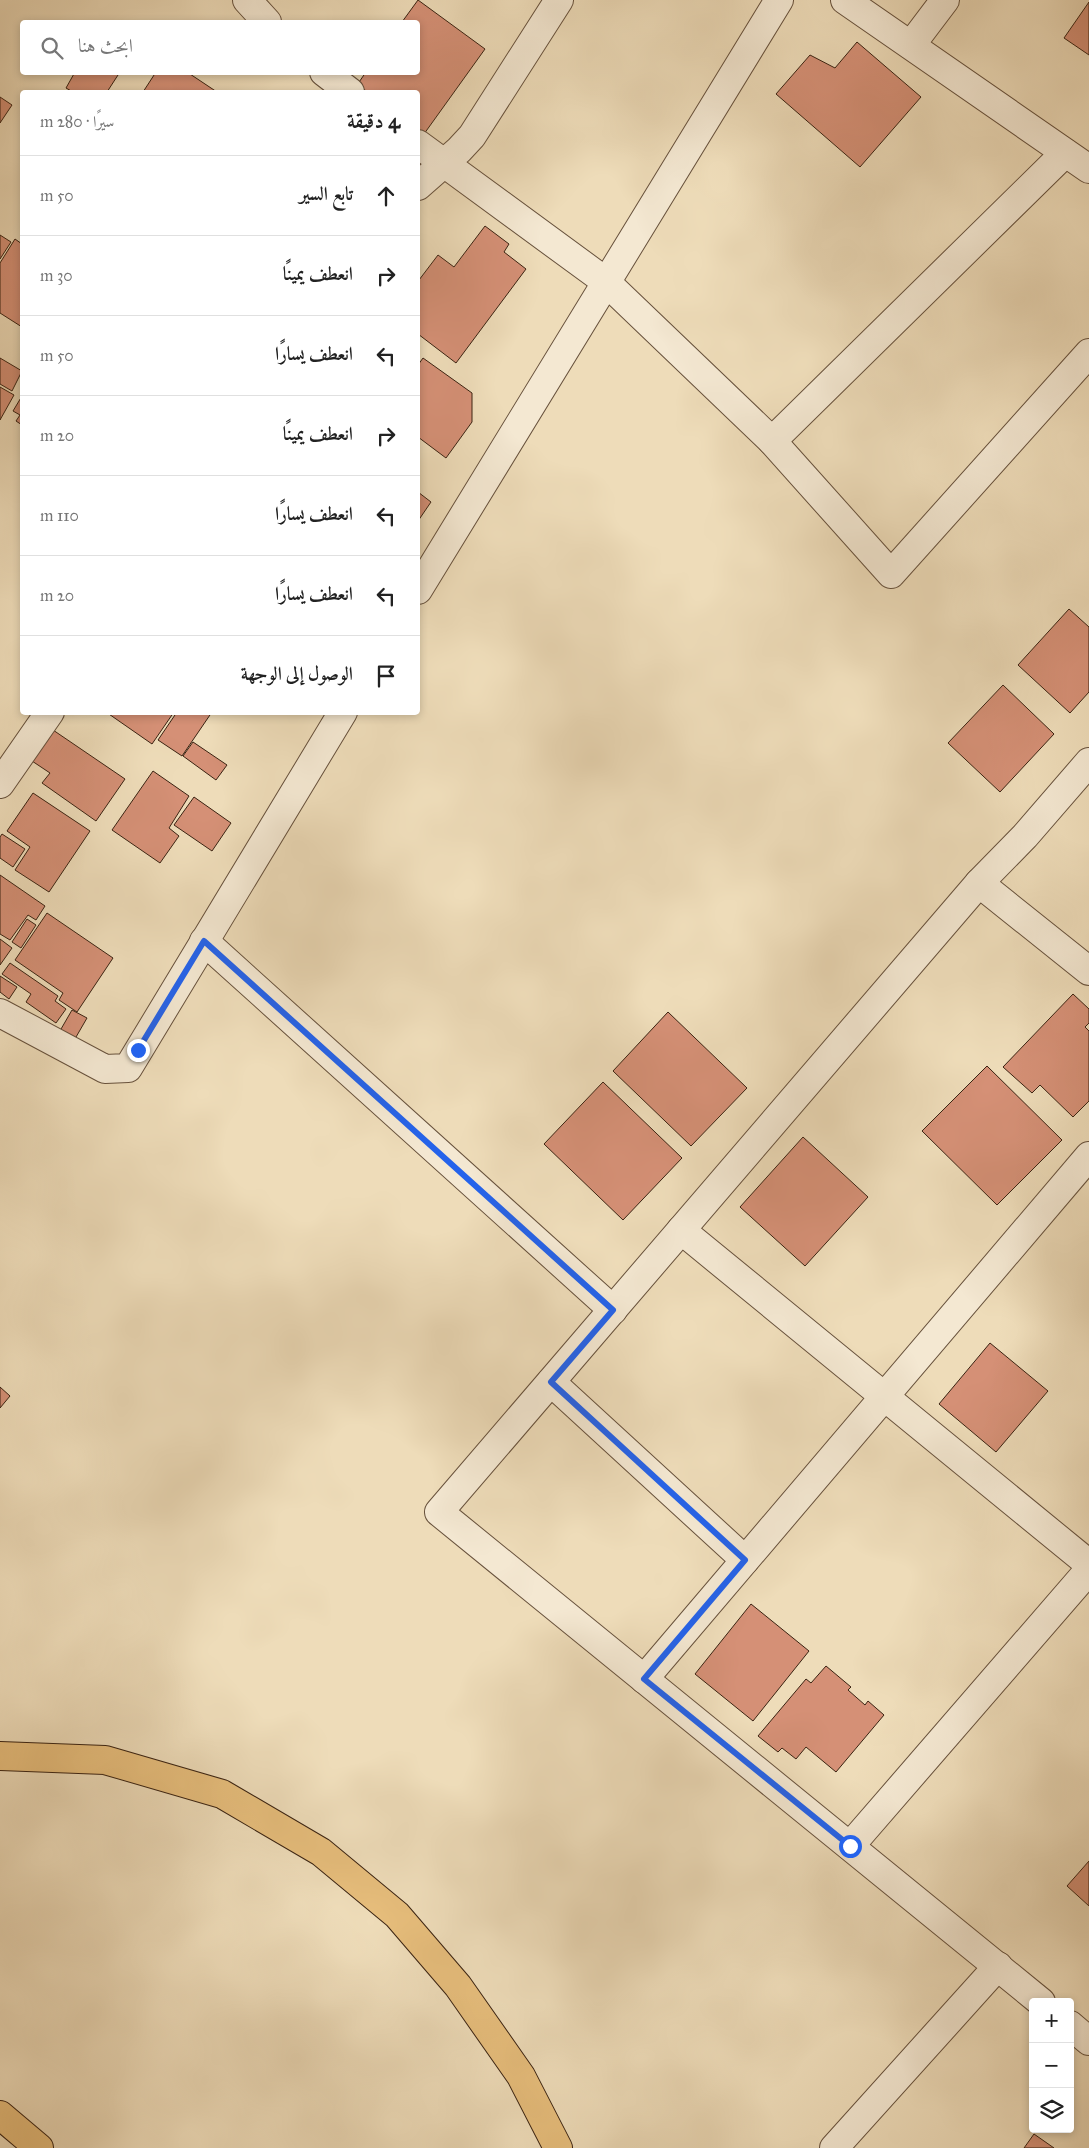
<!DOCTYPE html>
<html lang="ar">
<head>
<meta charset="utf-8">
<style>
	:root { --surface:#fff; --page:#f6f6f6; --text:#222; --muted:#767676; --line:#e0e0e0 }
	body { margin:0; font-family:"IM FELL Great Primer",Amiri,serif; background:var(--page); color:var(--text); direction:rtl }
	.controls { position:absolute; right:15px; bottom:15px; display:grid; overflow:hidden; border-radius:5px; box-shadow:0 2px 8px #0003 }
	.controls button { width:45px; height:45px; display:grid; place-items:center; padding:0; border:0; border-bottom:1px solid var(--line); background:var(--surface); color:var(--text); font:25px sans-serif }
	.stop { position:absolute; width:15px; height:15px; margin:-11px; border:4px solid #2563eb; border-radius:50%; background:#fff }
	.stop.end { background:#2563eb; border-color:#fff; box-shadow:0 1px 5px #0008 }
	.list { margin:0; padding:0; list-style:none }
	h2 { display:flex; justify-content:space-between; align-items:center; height:65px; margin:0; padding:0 20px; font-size:21px }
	h2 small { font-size:16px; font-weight:400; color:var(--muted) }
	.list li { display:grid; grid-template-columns:32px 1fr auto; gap:15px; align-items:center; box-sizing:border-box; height:80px; padding:0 20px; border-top:1px solid var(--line) }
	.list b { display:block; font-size:19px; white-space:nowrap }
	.list em { font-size:16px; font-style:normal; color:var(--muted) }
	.icon { flex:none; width:28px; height:28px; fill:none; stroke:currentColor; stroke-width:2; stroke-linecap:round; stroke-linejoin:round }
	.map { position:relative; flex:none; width:1089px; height:2148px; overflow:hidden; direction:ltr }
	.search { position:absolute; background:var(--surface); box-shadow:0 2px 8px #0003; left:20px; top:20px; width:400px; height:55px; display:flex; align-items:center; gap:12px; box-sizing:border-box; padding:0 18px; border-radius:5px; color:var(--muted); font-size:19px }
	.panel { position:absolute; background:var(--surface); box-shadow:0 2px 8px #0003; left:20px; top:90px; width:400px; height:625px; border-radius:5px; direction:rtl }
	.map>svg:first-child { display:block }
	.building { fill:#d59076; stroke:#3a2312 }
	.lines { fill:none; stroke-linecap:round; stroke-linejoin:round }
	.street-casing { stroke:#67513c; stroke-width:30 }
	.highway-casing { stroke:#3a2312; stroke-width:30 }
	.street { stroke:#f4e8d2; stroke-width:28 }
	.highway { stroke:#e7be7c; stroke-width:28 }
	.route { stroke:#2563eb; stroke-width:6 }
</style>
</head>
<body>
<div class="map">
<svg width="1089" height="2148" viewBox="0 0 1089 2148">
	<rect width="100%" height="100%" fill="#eedcb9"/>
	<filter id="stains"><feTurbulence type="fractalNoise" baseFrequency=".004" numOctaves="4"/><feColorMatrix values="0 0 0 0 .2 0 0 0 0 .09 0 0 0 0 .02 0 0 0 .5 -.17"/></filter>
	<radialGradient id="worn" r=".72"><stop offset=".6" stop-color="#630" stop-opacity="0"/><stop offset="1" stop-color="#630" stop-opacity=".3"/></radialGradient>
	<!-- building -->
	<g class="building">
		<polygon points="418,0 485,49 424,134 418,129 418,92 368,92 357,85 366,72 418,72 418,22 402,22"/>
		<polygon points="1089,2 1089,55 1064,38"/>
		<polygon points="857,42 921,97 860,167 776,94 810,55 835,68"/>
		<polygon points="75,72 113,72 118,75 107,92 73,92 66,88"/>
		<polygon points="156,72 187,72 217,92 143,92"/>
		<polygon points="0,97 12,105 0,123"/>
		<polygon points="485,226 509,244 504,252 526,269 456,363 418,334 418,279 419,280 438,255 454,267"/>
		<polygon points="0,235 11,242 0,259"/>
		<polygon points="15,239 22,244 22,327 0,313 0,263"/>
		<polygon points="0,358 22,371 12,391 0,384"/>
		<polygon points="423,358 472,393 472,422 446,458 418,437 418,365"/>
		<polygon points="0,387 14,395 0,420"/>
		<polygon points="22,396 22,425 16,421 20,415 13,411"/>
		<polygon points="418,492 431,502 418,521"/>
		<polygon points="1069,609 1089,627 1089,692 1070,713 1018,665"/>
		<polygon points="1003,685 1054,734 1000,792 948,743"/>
		<polygon points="106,712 174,712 152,744"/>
		<polygon points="177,712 212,712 182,756 158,740"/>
		<polygon points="53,730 125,779 96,821 42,783 50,773 32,761"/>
		<polygon points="193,742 227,765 216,780 183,756"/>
		<polygon points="153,771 189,796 169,828 179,836 160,863 112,830"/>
		<polygon points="33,793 90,831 49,892 15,870 30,847 7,831"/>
		<polygon points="194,797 231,823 212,851 174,825"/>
		<polygon points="2,834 25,849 13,867 0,858 0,837"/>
		<polygon points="0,875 45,906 36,920 28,915 10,940 0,934"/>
		<polygon points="47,913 113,958 77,1012 59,1000 63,993 15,960"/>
		<polygon points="27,919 36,925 21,948 12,942"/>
		<polygon points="0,939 12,948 0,965"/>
		<polygon points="10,963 58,996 55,1001 66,1009 56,1023 26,1002 31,994 2,974"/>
		<polygon points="0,976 17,987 9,999 0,992"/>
		<polygon points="1073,994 1089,1009 1089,1023 1085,1027 1089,1031 1089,1101 1073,1117 1040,1085 1032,1093 1003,1067"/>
		<polygon points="72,1010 87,1018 72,1044 57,1036"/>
		<polygon points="668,1012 747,1088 691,1146 613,1071"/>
		<polygon points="987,1066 1062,1140 997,1205 922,1131"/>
		<polygon points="603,1082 682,1158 623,1220 544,1144"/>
		<polygon points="803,1137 868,1197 805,1266 740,1207"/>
		<polygon points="990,1343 1048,1391 996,1452 939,1404"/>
		<polygon points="0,1387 10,1396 0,1408"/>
		<polygon points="751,1604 809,1651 753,1721 695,1674"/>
		<polygon points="826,1666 851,1687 848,1690 865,1705 868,1701 884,1715 836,1772 806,1747 796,1759 782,1748 778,1752 758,1736 806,1679 811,1683"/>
		<polygon points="1089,1861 1089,1906 1067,1886"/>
		<polygon points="1034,2134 1054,2148 1024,2148"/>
	</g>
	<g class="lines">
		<defs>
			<g id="street">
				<polyline points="247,0 267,22"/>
				<polyline points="845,0 1089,169"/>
				<polyline points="911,45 945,0"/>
				<polyline points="324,72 350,92"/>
				<polyline points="418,144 605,281 772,441 1065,153"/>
				<polyline points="418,186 459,150 472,136 559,0"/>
				<polyline points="772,441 891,574 1089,353"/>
				<polyline points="418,590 779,0"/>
				<polyline points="1089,762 1025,836 979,883 1089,971"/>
				<polyline points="0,784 50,712"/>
				<polyline points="979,883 439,1512 1041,2002"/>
				<polyline points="204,941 613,1310"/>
				<polyline points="0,1013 105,1069 128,1068 343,712"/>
				<polyline points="681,1230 1089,1564"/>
				<polyline points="551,1382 745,1560"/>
				<polyline points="644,1679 1089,1156"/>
				<polyline points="850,1846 1089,1570"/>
				<polyline points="1070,2025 1089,2041"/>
				<polyline points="834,2148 998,1966"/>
			</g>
			<g id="highway">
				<polyline points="0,1756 105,1760 222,1794 321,1852 397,1915 458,1986 521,2076 558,2148"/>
				<polyline points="0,2115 39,2148"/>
			</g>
		</defs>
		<!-- street casing -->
		<use href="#street" class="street-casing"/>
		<!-- highway casing -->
		<use href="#highway" class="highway-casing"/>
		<!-- street -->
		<use href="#street" class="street"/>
		<!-- highway -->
		<use href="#highway" class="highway"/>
	</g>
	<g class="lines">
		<!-- route -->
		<polyline class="route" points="138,1050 204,941 613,1310 551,1382 745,1560 644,1679 850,1846"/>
	</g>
	<rect width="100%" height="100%" filter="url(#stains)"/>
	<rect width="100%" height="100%" fill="url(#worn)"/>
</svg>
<div class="controls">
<button>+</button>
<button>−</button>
<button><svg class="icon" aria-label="layers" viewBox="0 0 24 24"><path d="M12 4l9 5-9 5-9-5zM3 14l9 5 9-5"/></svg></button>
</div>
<div class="stop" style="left:850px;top:1846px"></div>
<div class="stop end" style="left:138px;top:1050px"></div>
<div class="search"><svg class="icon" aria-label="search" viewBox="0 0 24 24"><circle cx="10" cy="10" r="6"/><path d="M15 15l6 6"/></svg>ابحث هنا</div>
<section class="panel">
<h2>4 دقيقة<small>سيرًا · 280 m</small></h2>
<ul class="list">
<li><svg class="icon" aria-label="ahead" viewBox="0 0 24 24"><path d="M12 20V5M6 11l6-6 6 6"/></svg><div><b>تابع السير</b></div><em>50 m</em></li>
<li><svg class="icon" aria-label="right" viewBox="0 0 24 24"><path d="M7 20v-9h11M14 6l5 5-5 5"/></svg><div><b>انعطف يمينًا</b></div><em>30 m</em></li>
<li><svg class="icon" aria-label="left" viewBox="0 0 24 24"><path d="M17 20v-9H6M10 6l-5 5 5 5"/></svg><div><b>انعطف يسارًا</b></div><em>50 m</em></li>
<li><svg class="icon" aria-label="right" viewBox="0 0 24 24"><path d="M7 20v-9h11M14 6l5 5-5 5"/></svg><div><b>انعطف يمينًا</b></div><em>20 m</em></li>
<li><svg class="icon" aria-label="left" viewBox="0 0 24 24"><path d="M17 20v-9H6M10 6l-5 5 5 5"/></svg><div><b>انعطف يسارًا</b></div><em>110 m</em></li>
<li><svg class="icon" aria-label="left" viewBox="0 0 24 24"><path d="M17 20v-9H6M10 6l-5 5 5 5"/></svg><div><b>انعطف يسارًا</b></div><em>20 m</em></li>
<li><svg class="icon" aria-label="arrive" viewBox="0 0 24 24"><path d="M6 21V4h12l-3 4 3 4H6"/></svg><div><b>الوصول إلى الوجهة</b></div></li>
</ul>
</section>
</div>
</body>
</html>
